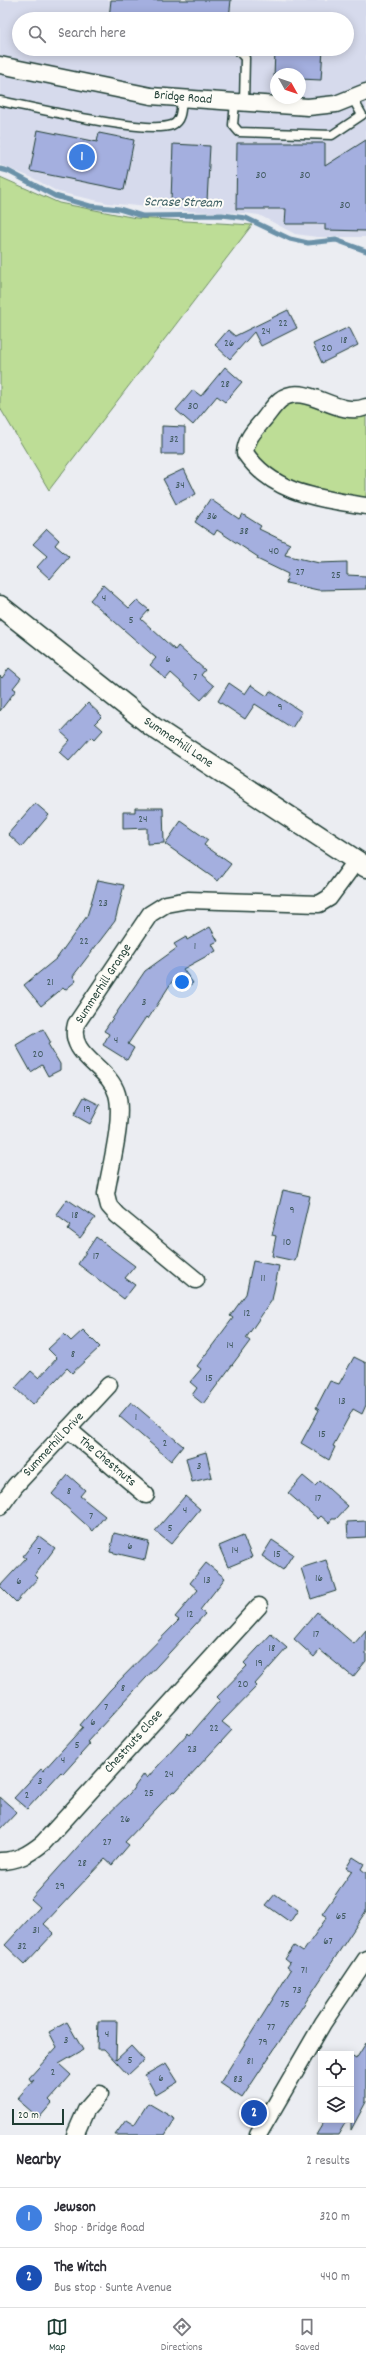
<!DOCTYPE html>
<html lang="en">
<head>
<meta charset="utf-8">
<style>
	:root { --surface:#fff; --page:#f7f7f7; --text:#2b2b33; --muted:#7c7c81; --line:#e1e1e2; --accent:#1f3d34 }
	body { margin:0; font-family:Dekko,sans-serif; background:var(--page); color:var(--text) }
	.controls { position:absolute; right:12px; bottom:12px; display:grid; overflow:hidden; border-radius:0px; box-shadow:0 2px 10px #0003 }
	.controls button { width:36px; height:36px; display:grid; place-items:center; padding:0; border:0; border-bottom:1px solid var(--line); background:var(--surface); color:var(--text); font:20px sans-serif }
	.compass { position:absolute; left:270px; top:68px; width:36px; height:36px; border-radius:50%; background:var(--surface); box-shadow:0 2px 10px #0003; rotate:130deg }
	.scale { position:absolute; left:12px; bottom:10px; width:52px; box-sizing:border-box; padding-left:4px; border:2px solid #1f3d34; border-top:0; font-size:11px; line-height:14px; white-space:nowrap; color:#1f3d34; -webkit-text-stroke:3px #fdfcf7; paint-order:stroke }
	.you { position:absolute; left:182px; top:982px; width:14px; height:14px; margin:-10px; border:3px solid #fff; border-radius:50%; background:#1a73e8; box-shadow:0 0 0 6px #1a73e833 }
	.badge { display:grid; place-items:center; width:26px; height:26px; border-radius:50%; background:var(--accent); color:#fff; font-size:13px; font-weight:700 }
	.pin { position:absolute; translate:-50% -50%; border:2px solid #fff; box-shadow:0 1px 4px #0006 }
	.list { margin:0; padding:0; list-style:none }
	h2 { display:flex; justify-content:space-between; align-items:center; height:52px; margin:0; padding:0 16px; font-size:17px }
	h2 small { font-size:13px; font-weight:400; color:var(--muted) }
	.list li { display:grid; grid-template-columns:26px 1fr auto; gap:12px; align-items:center; box-sizing:border-box; height:60px; padding:0 16px; border-top:1px solid var(--line) }
	.list b { display:block; font-size:15px; white-space:nowrap }
	.list p { margin:0; font-size:13px; white-space:nowrap; color:var(--muted) }
	.list em { font-size:13px; font-style:normal; color:var(--muted) }
	.icon { flex:none; width:22px; height:22px; fill:none; stroke:currentColor; stroke-width:2; stroke-linecap:round; stroke-linejoin:round }
	.map { position:relative; flex:none; width:366px; height:2135px; overflow:hidden }
	.search { position:absolute; background:var(--surface); box-shadow:0 2px 10px #0003; left:12px; right:12px; top:12px; height:44px; display:flex; align-items:center; gap:10px; box-sizing:border-box; padding:0 14px; border-radius:22px; color:var(--muted); font-size:15px }
	.sheet { height:172px; background:var(--surface) }
	nav { display:flex; justify-content:space-around; align-items:center; box-sizing:border-box; height:56px; border-top:1px solid var(--line); background:var(--surface); font-size:11px; color:var(--muted) }
	nav a { display:grid; justify-items:center; gap:2px }
	nav .on { color:var(--accent) }
	.map>svg:first-child { display:block }
	.built { fill:#d6daec; fill-rule:evenodd }
	.green { fill:#bddd96; stroke:#6e8d65 }
	.lines { fill:none; stroke-linecap:round; stroke-linejoin:round }
	.stream { stroke:#6a91a8; stroke-width:5 }
	.building { fill:#a4afdf; stroke:#1f3d34 }
	.service-casing { stroke:#1f3d34; stroke-width:11 }
	.minor-casing { stroke:#1f3d34; stroke-width:19 }
	.tertiary-casing { stroke:#1f3d34; stroke-width:23 }
	.service { stroke:#fdfcf7; stroke-width:8 }
	.minor { stroke:#fdfcf7; stroke-width:16 }
	.tertiary { stroke:#fdfcf7; stroke-width:20 }
	.labels { text-anchor:middle; dominant-baseline:central; stroke-width:4; stroke-linejoin:round; paint-order:stroke }
	.number-label { font-size:11px; fill:#405a5f }
	.street-label { font-size:13px; fill:#1f3d34; stroke:#fdfcf7 }
	.water-label { font-size:14px; font-style:italic; fill:#3e6064; stroke:#fdfcf7 }
</style>
</head>
<body>
<div class="map">
<svg width="366" height="2135" viewBox="0 0 366 2135">
	<rect width="100%" height="100%" fill="#ebedf2"/>
	<filter id="ink" filterUnits="userSpaceOnUse"><feTurbulence type="fractalNoise" baseFrequency=".025" numOctaves="2"/><feDisplacementMap in="SourceGraphic" scale="8" xChannelSelector="R" yChannelSelector="G"/><feConvolveMatrix kernelMatrix="1 2 1 2 8 2 1 2 1" color-interpolation-filters="sRGB"/></filter>
	<g filter="url(#ink)">
		<!-- built -->
		<path class="built" d="M0 0H250L305 2 310 0H366V237H317L295 234 259 215 245 213 185 211 108 203 58 192 33 178 0 165ZM19 19H347V49H19ZM276 74H300V98H276Z"/>
		<!-- green -->
		<g class="green">
			<polygon points="0,177 59,203 136,218 252,225 49,490 0,408"/>
			<polygon points="298,398 355,418 366,416 366,499 300,489 259,464 254,452 256,436 282,405"/>
		</g>
		<g class="lines">
			<!-- stream -->
			<polyline class="stream" points="0,169 8,171 55,196 90,206 119,209 142,216 222,215 246,218 290,239 308,243 336,240 366,251"/>
		</g>
		<!-- building -->
		<g class="building">
			<polygon points="111,0 231,0 229,19 109,18"/>
			<polygon points="275,49 323,49 321,80 300,79 300,74 276,74 276,78 274,78"/>
			<polygon points="38,130 97,142 99,133 134,140 124,190 30,171"/>
			<polygon points="366,140 366,231 325,230 325,224 285,224 286,209 236,209 237,143 325,143 325,166"/>
			<polygon points="173,144 210,146 207,201 171,200"/>
			<polygon points="288,310 297,328 261,346 254,332 230,359 215,345 228,330 235,336"/>
			<polygon points="349,327 358,345 322,363 313,344"/>
			<polygon points="225,367 242,382 225,402 217,396 193,425 176,410 193,390 201,396"/>
			<polygon points="162,426 185,427 185,454 162,454"/>
			<polygon points="184,469 196,494 176,504 163,479"/>
			<polygon points="210,499 239,519 242,514 261,526 259,529 290,544 285,555 319,563 347,562 347,575 366,576 366,589 318,590 286,583 288,574 257,559 258,557 217,530 214,535 195,522"/>
			<polygon points="47,529 59,540 55,545 69,557 50,579 37,567 47,556 33,544"/>
			<polygon points="103,585 129,608 137,600 149,610 141,619 175,650 178,646 205,670 201,675 214,686 201,700 171,673 166,679 150,665 156,658 90,600"/>
			<polygon points="9,668 21,678 13,688 16,690 0,711 0,676 2,678"/>
			<polygon points="229,683 245,694 251,685 267,696 270,691 302,712 292,728 255,704 245,719 218,701"/>
			<polygon points="88,703 102,716 95,723 103,730 94,740 91,737 69,761 59,752 70,740 61,732"/>
			<polygon points="35,803 49,815 22,847 8,834"/>
			<polygon points="135,808 163,808 164,843 147,844 147,828 123,829 123,812 135,812"/>
			<polygon points="181,821 208,840 204,845 231,864 218,881 165,844"/>
			<polygon points="98,880 124,885 115,921 73,976 76,981 65,990 63,988 41,1006 24,985 57,958 87,916"/>
			<polygon points="210,927 218,941 212,944 216,951 183,969 193,983 181,991 173,980 148,1019 146,1017 128,1044 134,1048 127,1060 103,1045 109,1034 104,1031 145,971 177,948 174,944 186,937 187,940"/>
			<polygon points="43,1029 51,1043 48,1044 60,1064 60,1070 48,1076 42,1065 31,1072 16,1045"/>
			<polygon points="84,1097 100,1105 90,1124 74,1115"/>
			<polygon points="283,1190 310,1196 295,1261 272,1256 276,1236 272,1235"/>
			<polygon points="67,1199 95,1218 80,1238 68,1229 71,1225 56,1214"/>
			<polygon points="96,1237 135,1266 125,1278 135,1285 124,1299 78,1264"/>
			<polygon points="253,1261 279,1266 272,1300 246,1338 250,1341 203,1404 192,1395 197,1388 190,1382 201,1369 197,1366 233,1318 230,1316 246,1294"/>
			<polygon points="83,1330 100,1347 72,1373 67,1368 33,1405 15,1388 31,1371 39,1378 57,1358 48,1349 64,1334 71,1341"/>
			<polygon points="354,1357 366,1363 366,1405 362,1414 353,1409 333,1446 335,1447 329,1460 301,1443 319,1410 316,1408 330,1381 339,1384"/>
			<polygon points="131,1402 183,1446 171,1461 119,1416"/>
			<polygon points="206,1452 212,1477 192,1482 186,1458"/>
			<polygon points="68,1475 85,1490 80,1496 105,1516 93,1531 52,1494"/>
			<polygon points="303,1476 315,1486 320,1481 348,1506 336,1519 332,1519 329,1523 321,1516 318,1519 288,1493"/>
			<polygon points="185,1496 200,1509 171,1544 155,1531"/>
			<polygon points="366,1521 366,1537 348,1538 347,1522"/>
			<polygon points="114,1533 149,1542 145,1560 110,1552"/>
			<polygon points="39,1536 55,1548 35,1575 38,1578 16,1602 0,1586 26,1558 23,1556"/>
			<polygon points="243,1536 252,1557 228,1567 219,1546"/>
			<polygon points="272,1540 293,1554 283,1570 262,1556"/>
			<polygon points="326,1560 336,1591 311,1599 301,1568"/>
			<polygon points="206,1563 225,1578 200,1610 205,1614 87,1742 90,1744 63,1774 61,1772 27,1809 14,1798 41,1769 43,1771 83,1727 80,1725 110,1690 179,1620 175,1617 198,1590 190,1583"/>
			<polygon points="317,1612 354,1644 366,1630 366,1661 353,1677 320,1650 314,1657 294,1639"/>
			<polygon points="271,1634 287,1648 255,1684 257,1686 222,1722 232,1730 175,1792 173,1791 125,1842 129,1845 112,1865 105,1859 44,1924 54,1933 25,1964 5,1945 40,1907 31,1899 101,1821 130,1793 144,1774 147,1778 188,1733 190,1735 220,1700 217,1697 247,1666 244,1663"/>
			<polygon points="0,1797 17,1812 0,1830"/>
			<polygon points="353,1857 364,1864 361,1869 366,1873 366,1911 242,2098 220,2083 291,1970 287,1967 290,1963 285,1959 294,1946 303,1952 327,1917 322,1914 352,1871 346,1868"/>
			<polygon points="275,1894 298,1910 290,1922 266,1905"/>
			<polygon points="98,2021 117,2021 116,2060 131,2046 144,2060 128,2075 104,2049 97,2049"/>
			<polygon points="67,2022 83,2050 59,2064 71,2075 49,2100 52,2103 39,2118 17,2099 34,2079 31,2081 29,2078 57,2047 49,2032"/>
			<polygon points="366,2043 366,2102 351,2130 351,2056 356,2059"/>
			<polygon points="166,2063 178,2082 156,2095 145,2075"/>
			<polygon points="148,2103 175,2119 165,2135 115,2135 126,2120 134,2125"/>
			<polygon points="325,2120 347,2120 338,2135 316,2135"/>
		</g>
		<g class="lines">
			<defs>
				<g id="service">
					<polyline points="237,49 245,58 244,103"/>
					<path d="M0 101C32 107 146 135 172 125 182 121 181 107 182 98"/>
					<polyline points="235,102 233,125 239,132 332,135 362,115 353,99"/>
				</g>
				<g id="minor">
					<polyline points="0,65 151,96 235,102 308,107 336,104 366,92"/>
					<path d="M366 407C337 419 305 380 280 400 274 405 269 413 264 419 255 430 246 438 245 453 274 495 320 498 366 506"/>
					<path d="M196 1280 117 1215 109 1206 106 1194C110 1168 124 1118 117 1094 109 1066 67 1056 76 1024L150 914 166 904 188 900 319 904 329 898 357 860"/>
					<polyline points="68,1429 146,1495"/>
					<polyline points="0,1507 15,1486 109,1385"/>
					<path d="M0 1861C18 1861 29 1854 43 1843L259 1606"/>
					<polyline points="75,2135 86,2110 100,2094"/>
					<polyline points="258,2135 323,2023 366,1959"/>
				</g>
				<polyline id="tertiary" points="0,606 153,727 366,867"/>
			</defs>
			<!-- service casing -->
			<use href="#service" class="service-casing"/>
			<!-- minor casing -->
			<use href="#minor" class="minor-casing"/>
			<!-- tertiary casing -->
			<use href="#tertiary" class="tertiary-casing"/>
			<!-- service -->
			<use href="#service" class="service"/>
			<!-- minor -->
			<use href="#minor" class="minor"/>
			<!-- tertiary -->
			<use href="#tertiary" class="tertiary"/>
		</g>
	</g>
	<g class="labels">
		<!-- number labels -->
		<g class="number-label">
			<text x="261" y="176">30</text>
			<text x="305" y="176">30</text>
			<text x="345" y="206">30</text>
			<text x="283" y="324">22</text>
			<text x="266" y="332">24</text>
			<text x="344" y="341">18</text>
			<text x="229" y="344">26</text>
			<text x="327" y="349">20</text>
			<text x="225" y="385">28</text>
			<text x="193" y="407">30</text>
			<text x="174" y="440">32</text>
			<text x="180" y="486">34</text>
			<text x="212" y="517">36</text>
			<text x="244" y="532">38</text>
			<text x="274" y="552">40</text>
			<text x="300" y="573">27</text>
			<text x="336" y="576">25</text>
			<text x="104" y="599">4</text>
			<text x="131" y="621">5</text>
			<text x="168" y="660">6</text>
			<text x="195" y="678">7</text>
			<text x="280" y="708">9</text>
			<text x="143" y="820">24</text>
			<text x="103" y="904">23</text>
			<text x="84" y="942">22</text>
			<text x="195" y="947">1</text>
			<text x="50" y="983">21</text>
			<text x="144" y="1003">3</text>
			<text x="116" y="1041">4</text>
			<text x="38" y="1055">20</text>
			<text x="87" y="1110">19</text>
			<text x="292" y="1211">9</text>
			<text x="75" y="1216">18</text>
			<text x="287" y="1243">10</text>
			<text x="96" y="1257">17</text>
			<text x="263" y="1279">11</text>
			<text x="247" y="1314">12</text>
			<text x="230" y="1346">14</text>
			<text x="73" y="1355">8</text>
			<text x="209" y="1379">15</text>
			<text x="342" y="1402">13</text>
			<text x="136" y="1418">1</text>
			<text x="322" y="1435">15</text>
			<text x="165" y="1444">2</text>
			<text x="199" y="1467">3</text>
			<text x="69" y="1492">8</text>
			<text x="318" y="1499">17</text>
			<text x="185" y="1511">4</text>
			<text x="91" y="1517">7</text>
			<text x="170" y="1529">5</text>
			<text x="130" y="1547">6</text>
			<text x="235" y="1551">14</text>
			<text x="39" y="1552">7</text>
			<text x="277" y="1555">15</text>
			<text x="319" y="1579">16</text>
			<text x="207" y="1581">13</text>
			<text x="19" y="1582">6</text>
			<text x="190" y="1615">12</text>
			<text x="316" y="1635">17</text>
			<text x="272" y="1649">18</text>
			<text x="259" y="1664">19</text>
			<text x="243" y="1685">20</text>
			<text x="123" y="1689">8</text>
			<text x="106" y="1708">7</text>
			<text x="93" y="1723">6</text>
			<text x="214" y="1729">22</text>
			<text x="77" y="1746">5</text>
			<text x="192" y="1750">23</text>
			<text x="63" y="1761">4</text>
			<text x="169" y="1775">24</text>
			<text x="40" y="1782">3</text>
			<text x="149" y="1794">25</text>
			<text x="27" y="1796">2</text>
			<text x="125" y="1820">26</text>
			<text x="107" y="1843">27</text>
			<text x="82" y="1864">28</text>
			<text x="60" y="1887">29</text>
			<text x="341" y="1917">65</text>
			<text x="36" y="1931">31</text>
			<text x="328" y="1942">67</text>
			<text x="22" y="1947">32</text>
			<text x="304" y="1971">71</text>
			<text x="297" y="1991">73</text>
			<text x="285" y="2005">75</text>
			<text x="271" y="2028">77</text>
			<text x="107" y="2035">4</text>
			<text x="66" y="2041">3</text>
			<text x="263" y="2043">79</text>
			<text x="130" y="2061">5</text>
			<text x="250" y="2062">81</text>
			<text x="53" y="2073">2</text>
			<text x="161" y="2079">6</text>
			<text x="238" y="2080">83</text>
		</g>
		<!-- street labels -->
		<g class="street-label">
			<text transform="translate(183 98) rotate(5)">Bridge Road</text>
			<text transform="translate(178 743) rotate(34)">Summerhill Lane</text>
			<text transform="translate(104 984) rotate(-57)">Summerhill Grange</text>
			<text transform="translate(54 1445) rotate(-47)">Summerhill Drive</text>
			<text transform="translate(107 1462) rotate(40)">The Chestnuts</text>
			<text transform="translate(134 1742) rotate(-48)">Chestnuts Close</text>
		</g>
		<!-- water labels -->
		<g class="water-label">
			<text transform="translate(183 203) rotate(1)">Scrase Stream</text>
		</g>
	</g>
</svg>
<div class="controls">
<button><svg class="icon" aria-label="locate" viewBox="0 0 24 24"><circle cx="12" cy="12" r="6"/><path d="M12 2v4M12 18v4M2 12h4M18 12h4"/></svg></button>
<button><svg class="icon" aria-label="layers" viewBox="0 0 24 24"><path d="M12 4l9 5-9 5-9-5zM3 14l9 5 9-5"/></svg></button>
</div>
<svg class="compass" viewBox="-18 -18 36 36"><path d="M0-13l5 13h-10z" fill="#e53935"/><path d="M0 13l5-13h-10z" fill="#7c7c81"/></svg>
<div class="scale">20 m</div>
<div class="you"></div>
<div class="pin badge" style="left:82px;top:157px;background:#3f7fe0">1</div>
<div class="pin badge" style="left:254px;top:2113px;background:#1a4fb4">2</div>
<div class="search"><svg class="icon" aria-label="search" viewBox="0 0 24 24"><circle cx="10" cy="10" r="6"/><path d="M15 15l6 6"/></svg>Search here</div>
</div>
<section class="sheet">
<h2>Nearby<small>2 results</small></h2>
<ul class="list">
<li><span class="badge" style="background:#3f7fe0">1</span><div><b>Jewson</b><p>Shop · Bridge Road</p></div><em>320 m</em></li>
<li><span class="badge" style="background:#1a4fb4">2</span><div><b>The Witch</b><p>Bus stop · Sunte Avenue</p></div><em>440 m</em></li>
</ul>
</section>
<nav>
<a class="on"><svg class="icon" aria-label="map" viewBox="0 0 24 24"><path d="M3 6l6-2 6 2 6-2v14l-6 2-6-2-6 2zM9 4v14M15 6v14"/></svg>Map</a>
<a><svg class="icon" aria-label="directions" viewBox="0 0 24 24"><path d="M12 3l9 9-9 9-9-9zM9 14v-3h6M13 9l2 2-2 2"/></svg>Directions</a>
<a><svg class="icon" aria-label="saved" viewBox="0 0 24 24"><path d="M7 4h10v16l-5-4-5 4z"/></svg>Saved</a>
</nav>
</body>
</html>
